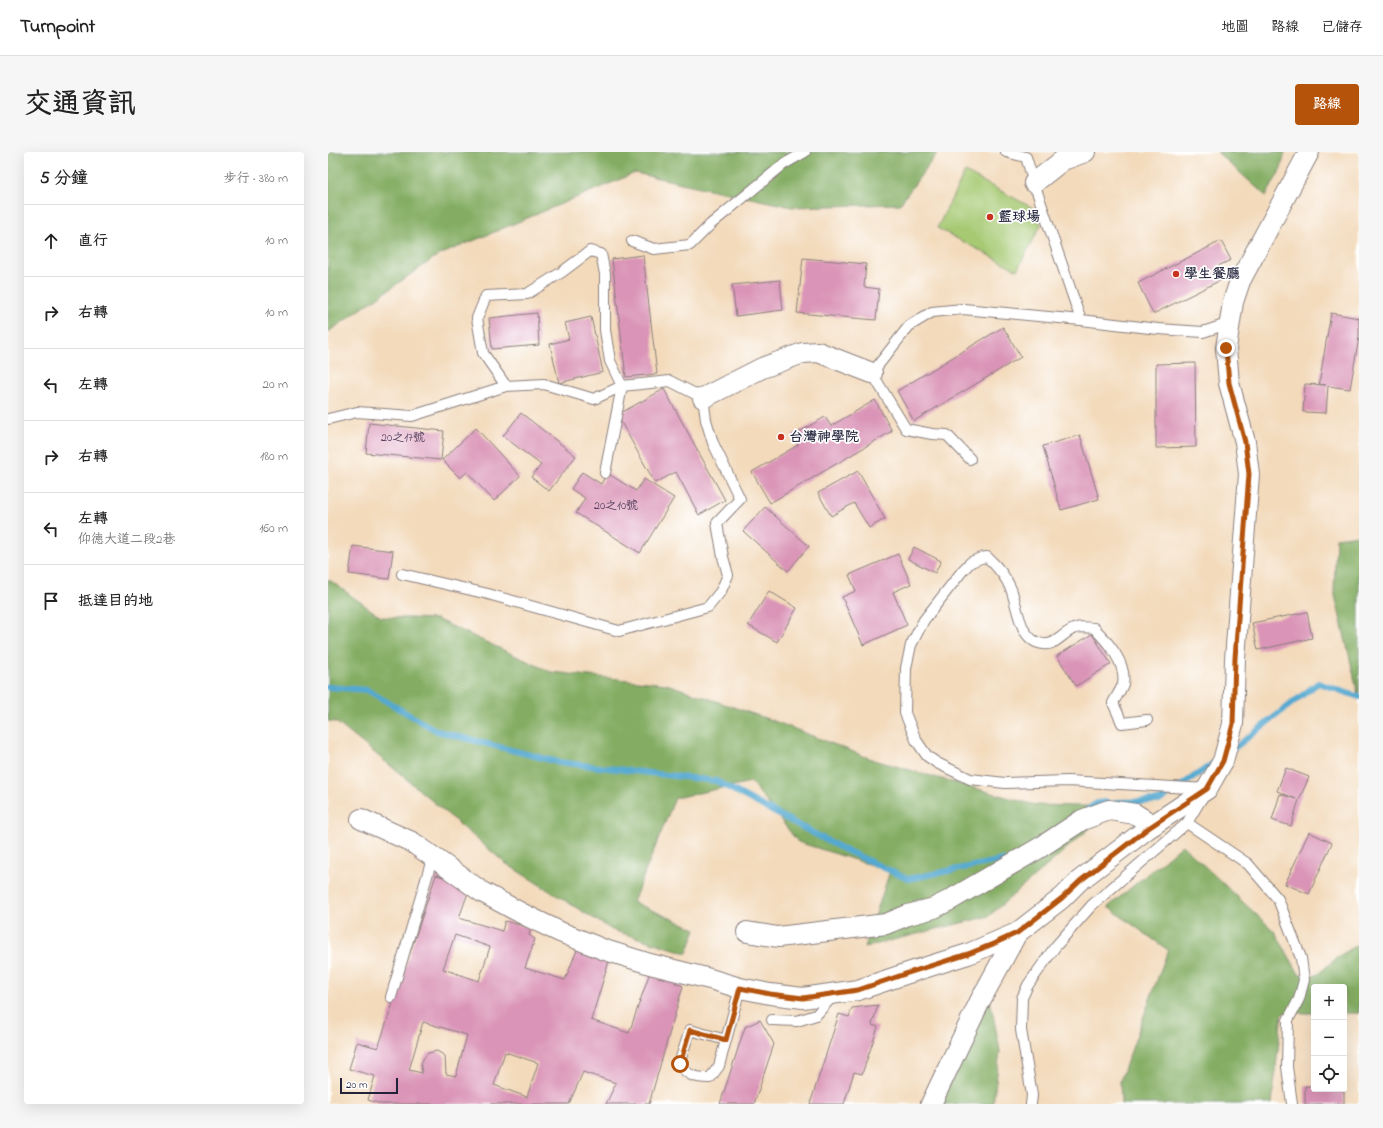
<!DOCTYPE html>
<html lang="zh-TW">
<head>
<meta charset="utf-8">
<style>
	:root { --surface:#fff; --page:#f6f6f6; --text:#222; --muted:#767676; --line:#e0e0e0; --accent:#b45309 }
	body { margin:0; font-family:"Indie Flower","LXGW WenKai TC",sans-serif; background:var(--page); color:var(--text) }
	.controls { position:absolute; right:12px; bottom:12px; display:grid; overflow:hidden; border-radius:4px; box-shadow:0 4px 16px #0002 }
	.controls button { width:36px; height:36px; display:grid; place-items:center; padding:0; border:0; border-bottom:1px solid var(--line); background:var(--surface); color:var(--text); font:20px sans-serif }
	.scale { position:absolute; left:12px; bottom:10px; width:58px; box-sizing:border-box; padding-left:4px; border:2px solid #22223b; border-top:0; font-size:11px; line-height:14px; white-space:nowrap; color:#22223b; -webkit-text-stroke:3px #fff; paint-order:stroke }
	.stop { position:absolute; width:12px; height:12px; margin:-9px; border:3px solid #b45309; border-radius:50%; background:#fff }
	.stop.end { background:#b45309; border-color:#fff; box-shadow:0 1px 4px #0008 }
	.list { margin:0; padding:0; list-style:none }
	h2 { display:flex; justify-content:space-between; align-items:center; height:52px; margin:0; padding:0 16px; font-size:17px }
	h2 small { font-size:13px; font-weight:400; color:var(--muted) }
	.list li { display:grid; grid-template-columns:26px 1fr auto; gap:12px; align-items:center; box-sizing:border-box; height:72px; padding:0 16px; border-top:1px solid var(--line) }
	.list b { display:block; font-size:15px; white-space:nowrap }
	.list p { margin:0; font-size:13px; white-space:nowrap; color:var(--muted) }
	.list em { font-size:13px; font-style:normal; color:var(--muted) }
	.icon { flex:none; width:22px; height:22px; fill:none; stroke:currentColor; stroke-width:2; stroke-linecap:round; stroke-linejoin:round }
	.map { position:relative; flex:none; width:1031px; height:952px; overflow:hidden; border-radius:4px }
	header { display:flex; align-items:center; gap:24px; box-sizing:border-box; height:56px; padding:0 20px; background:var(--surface); border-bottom:1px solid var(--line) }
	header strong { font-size:19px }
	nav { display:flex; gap:22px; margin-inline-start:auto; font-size:14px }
	.intro { display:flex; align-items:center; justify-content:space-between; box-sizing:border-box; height:96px; padding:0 24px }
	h1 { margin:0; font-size:28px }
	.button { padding:10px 18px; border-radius:4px; background:var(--accent); color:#fff; font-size:14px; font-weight:700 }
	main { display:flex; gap:24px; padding:0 24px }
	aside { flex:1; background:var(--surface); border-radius:4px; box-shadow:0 4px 16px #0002 }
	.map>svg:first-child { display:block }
	.green { fill:#a6c972; stroke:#647656 }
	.forest { fill:#84ad64; stroke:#536850 }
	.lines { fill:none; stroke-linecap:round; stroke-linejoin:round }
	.stream { stroke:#54a9d0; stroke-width:6 }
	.building { fill:#da94b7; fill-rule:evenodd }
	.lane-casing { stroke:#8a7e7b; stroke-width:12 }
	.street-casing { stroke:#8a7e7b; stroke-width:22 }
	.lane { stroke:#fff; stroke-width:10 }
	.street { stroke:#fff; stroke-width:20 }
	.route { stroke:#b45309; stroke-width:5 }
	.poi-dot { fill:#c8321e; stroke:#fff; stroke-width:1.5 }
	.labels { text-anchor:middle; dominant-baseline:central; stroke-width:3.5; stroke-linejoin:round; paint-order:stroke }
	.number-label { font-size:12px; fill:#503e5a }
	.poi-label { font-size:14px; font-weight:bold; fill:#22223b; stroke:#fff; text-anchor:start }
</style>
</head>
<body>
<header>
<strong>Turnpoint</strong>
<nav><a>地圖</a><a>路線</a><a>已儲存</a></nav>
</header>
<div class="intro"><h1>交通資訊</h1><a class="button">路線</a></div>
<main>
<aside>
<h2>5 分鐘<small>步行 · 380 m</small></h2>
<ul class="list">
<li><svg class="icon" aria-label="ahead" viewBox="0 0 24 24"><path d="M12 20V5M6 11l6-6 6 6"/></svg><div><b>直行</b></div><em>10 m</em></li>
<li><svg class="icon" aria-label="right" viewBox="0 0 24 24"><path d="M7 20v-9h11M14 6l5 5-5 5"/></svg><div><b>右轉</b></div><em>10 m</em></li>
<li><svg class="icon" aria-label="left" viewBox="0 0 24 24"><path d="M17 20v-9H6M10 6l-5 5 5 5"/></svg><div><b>左轉</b></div><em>20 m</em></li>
<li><svg class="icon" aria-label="right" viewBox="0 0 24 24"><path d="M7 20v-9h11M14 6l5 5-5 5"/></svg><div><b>右轉</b></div><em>180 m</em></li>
<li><svg class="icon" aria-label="left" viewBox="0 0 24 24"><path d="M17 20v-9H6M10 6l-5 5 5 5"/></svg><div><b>左轉</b><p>仰德大道二段2巷</p></div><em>160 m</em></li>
<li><svg class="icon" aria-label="arrive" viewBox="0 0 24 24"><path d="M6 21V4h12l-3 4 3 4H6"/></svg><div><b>抵達目的地</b></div></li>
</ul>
</aside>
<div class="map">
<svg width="1031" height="952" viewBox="0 0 1031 952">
	<rect width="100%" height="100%" fill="#fff"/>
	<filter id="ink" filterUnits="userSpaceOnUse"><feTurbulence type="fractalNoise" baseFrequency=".025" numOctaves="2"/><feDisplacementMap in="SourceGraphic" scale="8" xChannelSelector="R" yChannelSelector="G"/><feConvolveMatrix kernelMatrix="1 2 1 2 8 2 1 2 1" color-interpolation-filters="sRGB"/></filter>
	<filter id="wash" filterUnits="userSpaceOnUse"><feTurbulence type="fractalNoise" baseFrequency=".012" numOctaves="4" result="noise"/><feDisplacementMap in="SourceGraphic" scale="16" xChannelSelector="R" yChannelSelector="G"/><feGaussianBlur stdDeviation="0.9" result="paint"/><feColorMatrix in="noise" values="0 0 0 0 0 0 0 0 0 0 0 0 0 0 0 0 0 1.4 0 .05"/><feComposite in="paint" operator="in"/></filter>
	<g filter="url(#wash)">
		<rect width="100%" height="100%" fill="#f3dabb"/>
		<!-- green -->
		<polygon class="green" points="637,20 707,57 713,73 689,118 609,76"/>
		<!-- forest -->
		<g class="forest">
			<polygon points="0,0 610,0 572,52 464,55 307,21 109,104 0,180"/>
			<polygon points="889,0 957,0 953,17 938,44"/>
			<polygon points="1031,383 1031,546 1006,439 1008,386"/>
			<polygon points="0,427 53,465 108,467 223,520 339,532 454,572 546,608 707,653 795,655 761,677 661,764 537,795 562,719 470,690 423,630 347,646 305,750 368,777 359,801 284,778 177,711 69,619 8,570 0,569"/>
			<polygon points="854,693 947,780 971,822 989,823 1011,804 1031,792 1031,861 1016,861 1016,835 986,835 986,861 954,861 944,952 793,952 792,929 840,798 780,755"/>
			<polygon points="662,847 672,899 665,952 612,952"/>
		</g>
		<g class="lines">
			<!-- stream -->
			<g class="stream">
				<polyline points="0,535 39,538 109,579 230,610 388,629 513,696 580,727 675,708"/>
				<polyline points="904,598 990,531 1031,545"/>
				<polyline points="788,650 831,649 887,610"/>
				<polyline points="760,657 769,651 779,650"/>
			</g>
		</g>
		<g id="blocks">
			<!-- building -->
			<g class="building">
				<polygon points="893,89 903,108 890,114 897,126 825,162 810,131"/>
				<polygon points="315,103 329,222 298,225 284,107"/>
				<polygon points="475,106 538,112 536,135 551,137 548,168 469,161"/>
				<polygon points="452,128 455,158 408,164 404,133"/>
				<polygon points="209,161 211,193 164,197 161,166"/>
				<polygon points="1003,161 1031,166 1031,185 1022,237 1000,234 998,261 975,260 977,232 998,233 991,232"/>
				<polygon points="263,165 275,220 231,231 222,192 241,187 237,171"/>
				<polygon points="675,175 693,205 586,269 569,239"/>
				<polygon points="867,211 868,295 828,296 828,212"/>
				<polygon points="336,237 397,348 371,363 348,320 327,331 289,263"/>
				<polygon points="547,248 564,279 442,351 424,320 470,293 464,284 497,265 503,274"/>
				<polygon points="193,261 248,304 221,339 203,325 213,313 175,284"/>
				<polygon points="41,271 116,279 113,308 38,301"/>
				<polygon points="148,276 192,324 166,349 139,320 132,326 114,308"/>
				<polygon points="752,283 771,347 733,358 715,294"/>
				<polygon points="530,319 557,367 541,376 526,351 503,364 490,341"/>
				<polygon points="254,320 273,332 279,321 308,339 316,327 346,346 312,401 248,361 257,346 243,337"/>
				<polygon points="437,355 481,394 460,419 415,379"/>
				<polygon points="25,394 65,399 61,427 21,422"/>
				<polygon points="586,395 613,409 607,421 580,407"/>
				<polygon points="570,402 583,432 565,440 579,473 535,493 514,445 528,439 521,423"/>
				<polygon points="441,439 469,456 449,490 420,473"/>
				<polygon points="979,460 984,486 930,498 924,471"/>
				<polygon points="764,482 783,512 748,534 729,504"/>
				<polygon points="958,616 981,625 971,648 963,674 944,668 952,642 968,647 949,639"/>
				<polygon points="981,680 1004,691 981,742 957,732"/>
				<path d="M108 723 133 730 141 738 131 766 174 779 177 769 203 776 201 783 207 787 197 816 237 828 251 793 281 809 263 868 301 881 323 817 350 825 347 831 355 834 321 952H278L288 931 255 920 241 952H53L40 948 47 924 21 917 29 890 50 896ZM127 783 162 795 151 829 115 817ZM95 870 139 883 128 924 118 922 117 904 109 899 100 901 95 907 93 913 94 921 81 918ZM177 900 210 911 199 945 166 933Z"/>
				<polygon points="550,853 544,873 550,875 534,922 526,920 516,952 482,952 511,862 521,865 524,856"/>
				<polygon points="432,868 446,892 426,952 392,952 417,875"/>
				<polygon points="977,934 986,934 986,937 1016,937 1016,952 977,952"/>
			</g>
		</g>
	</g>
	<g filter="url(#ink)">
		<use href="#blocks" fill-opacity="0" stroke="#8a7e7b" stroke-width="1"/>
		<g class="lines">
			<defs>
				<g id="lane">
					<polyline points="678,0 698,5 706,31 753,168 830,177 875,180 902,171"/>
					<polyline points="304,89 326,97 362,93 383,72 456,12 477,0"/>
					<polyline points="0,267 29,260 84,264 178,234 216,232 266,247 294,234 282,209 277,178 277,122 273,102 262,99 234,120 199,142 158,144 149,166 155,201 178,234"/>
					<polyline points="642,307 619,283 604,282 578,277 544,221 581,174 604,160 635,157 753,168"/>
					<polyline points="74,422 160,442 291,479 380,455 393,439 400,423 395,405 389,371 412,347 385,291 378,268 375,246 342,229 294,234 277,321"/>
					<polyline points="859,671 920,712 950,747 973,806 976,828 971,847 960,868 959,915 964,952"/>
					<polyline points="63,845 105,704"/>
					<polyline points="444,868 469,869 488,863 505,844"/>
					<path d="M398 888 362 878 351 912C360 924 367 926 382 926L391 914 412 836"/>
					<path d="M703 952 704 943 693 878 694 846 700 833 727 795 764 753 859 671 879 637 740 629 677 631 642 627 609 611 599 604 588 588 577 561 578 516 583 493 596 468 635 418 643 410 653 406 659 405C669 414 678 425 683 437 690 455 691 490 716 492 728 494 736 479 748 476 753 474 761 476 766 476 779 489 799 511 795 532 793 538 788 545 785 551L794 571 819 568"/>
				</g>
				<g id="street">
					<polyline points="706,31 735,8 757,0"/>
					<polyline points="375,246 434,216 475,201 490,200 544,221"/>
					<polyline points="33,667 84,690 154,740 195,762 232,780 277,798 322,812 382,827 412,836 442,842 475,846 530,838 580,821 640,802 689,781 734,746 751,729 819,677 879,637 895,609 905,572 907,507 921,322 917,290 901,231 898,196 905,150 912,129 981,0"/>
					<polyline points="419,780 450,785 558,772 580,763 606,756 622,748 713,695 754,668 781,658 807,662 825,673"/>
					<polyline points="603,952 652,849 689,781"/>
				</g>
			</defs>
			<!-- lane casing -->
			<use href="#lane" class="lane-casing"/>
			<!-- street casing -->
			<use href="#street" class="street-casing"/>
			<!-- lane -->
			<use href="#lane" class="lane"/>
			<!-- street -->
			<use href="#street" class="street"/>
		</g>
	</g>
	<g class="lines" filter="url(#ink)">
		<!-- route -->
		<polyline class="route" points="352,912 362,878 398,888 412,836 442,842 475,846 530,838 580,821 640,802 665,792 689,781 734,746 752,729 819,677 879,637 895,609 905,572 907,506 921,322 917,290 901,231 898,196"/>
	</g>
	<!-- markers -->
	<g class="poi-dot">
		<circle cx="662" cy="65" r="4"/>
		<circle cx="848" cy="122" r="4"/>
		<circle cx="453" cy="285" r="4"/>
	</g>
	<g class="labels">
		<!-- number labels -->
		<g class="number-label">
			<text x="75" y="286">20之17號</text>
			<text x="288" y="354">20之10號</text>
		</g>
		<!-- poi labels -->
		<g class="poi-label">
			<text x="670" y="65">籃球場</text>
			<text x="856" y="122">學生餐廳</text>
			<text x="461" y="285">台灣神學院</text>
		</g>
	</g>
</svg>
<div class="controls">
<button>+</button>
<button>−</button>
<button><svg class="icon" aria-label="locate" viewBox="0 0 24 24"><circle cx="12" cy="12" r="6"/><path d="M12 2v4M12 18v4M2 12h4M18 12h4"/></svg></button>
</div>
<div class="scale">20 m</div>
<div class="stop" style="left:352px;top:912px"></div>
<div class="stop end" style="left:898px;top:196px"></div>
</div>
</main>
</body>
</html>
